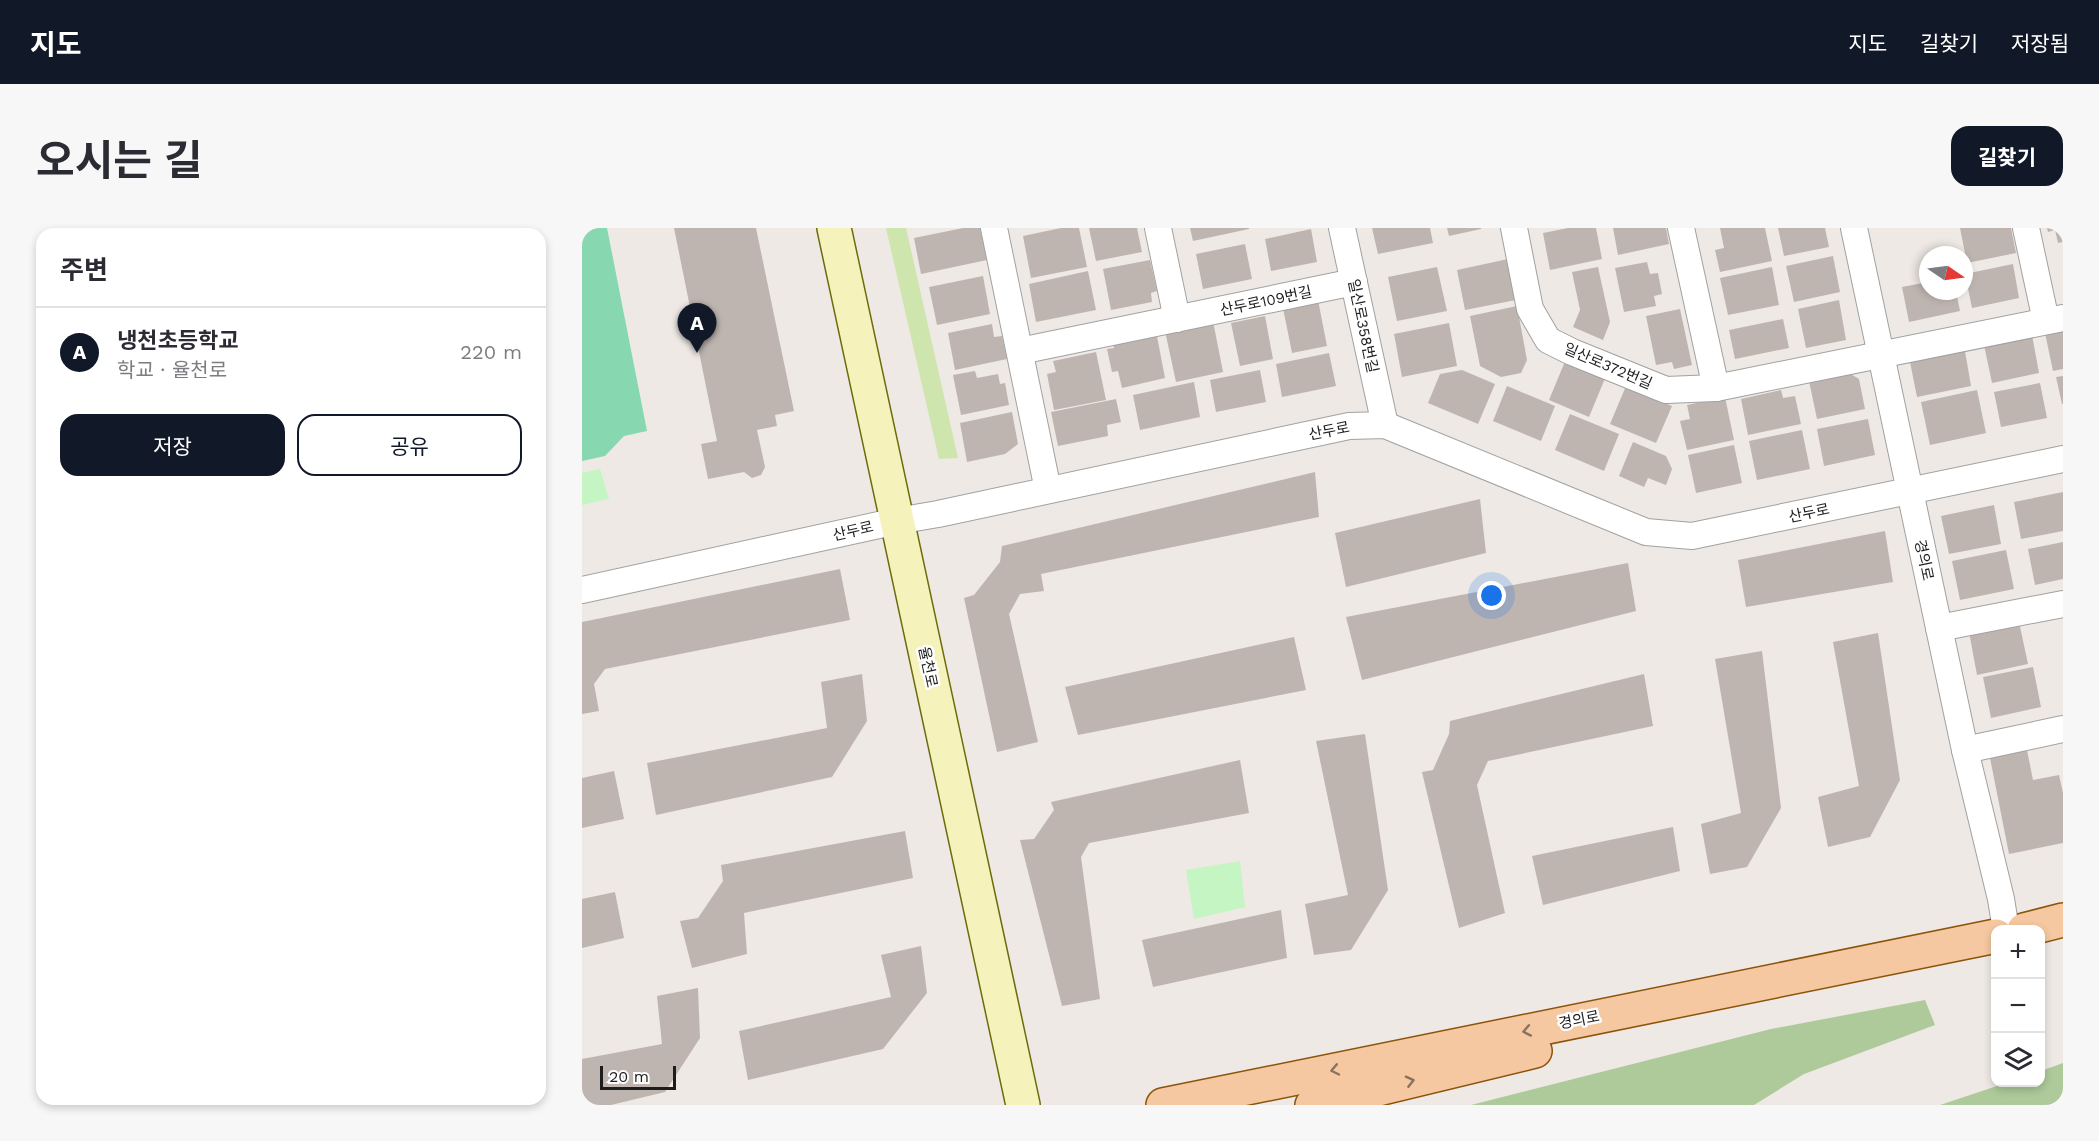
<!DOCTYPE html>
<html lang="ko">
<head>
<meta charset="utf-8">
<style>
	:root { --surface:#fff; --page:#f7f7f7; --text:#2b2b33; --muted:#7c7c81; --line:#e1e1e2; --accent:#111827 }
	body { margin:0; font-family:"Work Sans","Noto Sans KR",sans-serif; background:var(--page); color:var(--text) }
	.controls { position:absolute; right:18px; bottom:18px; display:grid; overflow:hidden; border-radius:12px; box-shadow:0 3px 9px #0003 }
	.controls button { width:54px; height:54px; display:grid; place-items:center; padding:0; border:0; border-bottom:2px solid var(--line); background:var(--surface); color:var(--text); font:30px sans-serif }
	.compass { position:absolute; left:1337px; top:18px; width:54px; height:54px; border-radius:50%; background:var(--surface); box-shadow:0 3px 9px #0003; rotate:103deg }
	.scale { position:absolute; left:18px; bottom:15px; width:76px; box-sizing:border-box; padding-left:6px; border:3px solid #1d1d1d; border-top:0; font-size:16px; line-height:21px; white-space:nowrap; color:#1d1d1d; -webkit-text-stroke:4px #fff; paint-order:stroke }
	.you { position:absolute; left:910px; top:368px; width:21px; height:21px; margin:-15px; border:4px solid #fff; border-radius:50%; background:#1a73e8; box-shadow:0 0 0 9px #1a73e833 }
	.badge { display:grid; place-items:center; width:39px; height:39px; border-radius:50%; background:var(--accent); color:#fff; font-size:20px; font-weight:700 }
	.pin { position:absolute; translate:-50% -50px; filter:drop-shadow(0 2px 3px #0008) }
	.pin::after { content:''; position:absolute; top:32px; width:21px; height:18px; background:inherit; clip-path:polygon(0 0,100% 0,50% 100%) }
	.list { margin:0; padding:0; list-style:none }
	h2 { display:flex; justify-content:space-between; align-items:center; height:78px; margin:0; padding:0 24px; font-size:26px }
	h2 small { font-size:20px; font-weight:400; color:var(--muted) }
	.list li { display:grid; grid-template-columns:39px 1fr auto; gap:18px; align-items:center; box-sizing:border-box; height:90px; padding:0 24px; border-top:2px solid var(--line) }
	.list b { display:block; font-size:22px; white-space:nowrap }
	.list p { margin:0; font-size:20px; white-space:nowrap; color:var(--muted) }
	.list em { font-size:20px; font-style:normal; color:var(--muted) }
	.actions { display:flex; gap:12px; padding:18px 24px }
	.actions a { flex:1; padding:14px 0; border:2px solid var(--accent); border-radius:18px; text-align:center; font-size:21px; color:var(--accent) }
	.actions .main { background:var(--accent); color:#fff }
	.icon { flex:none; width:33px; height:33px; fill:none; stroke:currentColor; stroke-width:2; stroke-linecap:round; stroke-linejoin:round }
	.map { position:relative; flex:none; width:1481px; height:877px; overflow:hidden; border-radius:18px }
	header { display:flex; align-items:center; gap:36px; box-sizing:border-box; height:84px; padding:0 30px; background:var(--accent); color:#fff }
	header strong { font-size:28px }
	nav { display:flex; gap:33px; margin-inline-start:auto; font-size:21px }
	.intro { display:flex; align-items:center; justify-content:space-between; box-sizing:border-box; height:144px; padding:0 36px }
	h1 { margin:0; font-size:42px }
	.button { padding:15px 27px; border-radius:18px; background:var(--accent); color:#fff; font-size:21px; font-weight:700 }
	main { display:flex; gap:36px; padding:0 36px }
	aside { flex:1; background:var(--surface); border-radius:18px; box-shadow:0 3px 9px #0003 }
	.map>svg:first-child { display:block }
	.grass { fill:#cee5ad }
	.forest { fill:#aeca9b }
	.park { fill:#c4f5c3 }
	.pitch { fill:#87d8b0 }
	.building { fill:#beb5b1 }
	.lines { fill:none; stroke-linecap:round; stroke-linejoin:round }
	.minor-casing { stroke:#a1a1a1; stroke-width:28 }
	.secondary-casing { stroke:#6c6c0c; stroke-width:36 }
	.primary-casing { stroke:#8c530a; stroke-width:36 }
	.minor { stroke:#fff; stroke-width:26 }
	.secondary { stroke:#f5f2bb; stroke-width:33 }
	.primary { stroke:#f5c8a1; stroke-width:33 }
	.oneway { stroke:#89725f }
	.labels { text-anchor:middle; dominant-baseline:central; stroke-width:5; stroke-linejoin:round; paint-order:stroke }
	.street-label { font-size:15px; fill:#1d1d1d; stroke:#fff }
</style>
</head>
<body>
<header>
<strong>지도</strong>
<nav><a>지도</a><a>길찾기</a><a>저장됨</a></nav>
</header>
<div class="intro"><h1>오시는 길</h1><a class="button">길찾기</a></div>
<main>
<aside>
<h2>주변<small></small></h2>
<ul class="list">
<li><span class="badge">A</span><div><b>냉천초등학교</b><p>학교 · 율천로</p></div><em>220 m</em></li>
</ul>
<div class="actions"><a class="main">저장</a><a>공유</a></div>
</aside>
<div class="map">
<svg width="1481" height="877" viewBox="0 0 1481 877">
	<rect width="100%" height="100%" fill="#eee9e4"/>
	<!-- grass -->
	<polygon class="grass" points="304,0 324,0 376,230 357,231"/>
	<!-- forest -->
	<g class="forest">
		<polygon points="1343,772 1353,797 1222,846 1172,877 889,877 1189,801"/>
		<polygon points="1481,835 1481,877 1358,877 1424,855 1458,854 1459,843"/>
	</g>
	<!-- park -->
	<g class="park">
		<polygon points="18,241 27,271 0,277 0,245"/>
		<polygon points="658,633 663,679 612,691 604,642"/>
	</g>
	<!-- pitch -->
	<polygon class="pitch" points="0,0 25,0 65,203 42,208 23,228 0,233"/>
	<!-- building -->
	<g class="building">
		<polygon points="92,0 174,0 212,183 193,187 195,198 175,202 183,239 179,247 170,250 162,244 126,251 119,216 135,213"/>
		<polygon points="381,0 398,0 405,32 339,46 332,10"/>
		<polygon points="479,0 497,0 505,39 449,50 441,8"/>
		<polygon points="507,0 555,0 560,24 514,33"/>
		<polygon points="608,0 667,0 667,1 611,13"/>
		<polygon points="790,0 848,0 851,15 796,26"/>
		<polygon points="865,0 899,0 899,1 867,8"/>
		<polygon points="986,0 1014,0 1020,31 968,42 961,5"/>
		<polygon points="1031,0 1084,0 1087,16 1036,27"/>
		<polygon points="1138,0 1183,0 1190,33 1138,44 1133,22 1142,20"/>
		<polygon points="1196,0 1243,0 1247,19 1202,28"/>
		<polygon points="1378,0 1429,0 1434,25 1385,35"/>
		<polygon points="1465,0 1481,0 1481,14 1476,15 1473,2 1466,4"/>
		<polygon points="729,1 735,34 689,43 683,11"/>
		<polygon points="663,16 670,51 621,61 614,26"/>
		<polygon points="1251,28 1258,64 1212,74 1204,38"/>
		<polygon points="926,31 934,72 883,82 875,42"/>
		<polygon points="568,32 575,63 569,65 570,74 529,82 521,41"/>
		<polygon points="1065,34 1068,46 1076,45 1080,66 1072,68 1074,78 1042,84 1033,40"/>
		<polygon points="1431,36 1437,70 1390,80 1383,46"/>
		<polygon points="855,39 865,83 815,93 806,49"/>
		<polygon points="1016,39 1028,94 1021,112 991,99 998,82 990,44"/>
		<polygon points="1190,39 1197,77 1146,87 1138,50"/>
		<polygon points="506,43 514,82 454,94 447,56"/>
		<polygon points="401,48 408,86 355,97 347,59"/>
		<polygon points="1346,54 1346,63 1374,63 1378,83 1327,94 1320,59"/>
		<polygon points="736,72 745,118 710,125 701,80"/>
		<polygon points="1257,72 1264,112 1224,120 1216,81"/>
		<polygon points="935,78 945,132 939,145 919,149 898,138 888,88"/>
		<polygon points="1098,81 1110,137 1092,141 1090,134 1074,137 1064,88"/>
		<polygon points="683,88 691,131 658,138 649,95"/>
		<polygon points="1201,91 1207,120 1153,131 1147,102"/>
		<polygon points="631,93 641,144 594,154 583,103"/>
		<polygon points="867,95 875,138 820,149 812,106"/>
		<polygon points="410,96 412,109 420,108 425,131 373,142 366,105"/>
		<polygon points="1481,101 1481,141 1471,143 1463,105"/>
		<polygon points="574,103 583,150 540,160 536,143 530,144 525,121 532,120 530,112"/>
		<polygon points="1450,107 1457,145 1410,155 1402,117"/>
		<polygon points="1383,123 1389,158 1335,169 1328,134"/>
		<polygon points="514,124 524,172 472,182 465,146 474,144 471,133"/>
		<polygon points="747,125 754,158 700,169 694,136"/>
		<polygon points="984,131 1024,148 1007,189 967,172"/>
		<polygon points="678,142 684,174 634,184 628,152"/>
		<polygon points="880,142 913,156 896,196 846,175 858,146"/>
		<polygon points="393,143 395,150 416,146 418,156 423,155 427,177 379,187 371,147"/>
		<polygon points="1267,145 1277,151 1283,181 1235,191 1227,153"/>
		<polygon points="1481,148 1481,176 1480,176 1474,149"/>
		<polygon points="612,154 618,189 558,202 551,167"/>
		<polygon points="1458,155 1465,190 1419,199 1412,164"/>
		<polygon points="925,158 973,178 959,213 911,193"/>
		<polygon points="1044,158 1090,178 1074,215 1028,196"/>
		<polygon points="1199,162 1201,170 1213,168 1219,196 1166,207 1159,171"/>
		<polygon points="1395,162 1404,205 1348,217 1339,174"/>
		<polygon points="1143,169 1152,212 1105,222 1098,193 1108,191 1105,177"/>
		<polygon points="534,171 539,194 525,197 526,208 476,218 469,184"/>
		<polygon points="430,184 436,216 423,226 385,234 378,195"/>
		<polygon points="988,186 1037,206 1022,243 973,222"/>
		<polygon points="1286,191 1293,227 1242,238 1235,201"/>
		<polygon points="1220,202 1228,241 1175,252 1167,213"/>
		<polygon points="1051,214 1084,228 1090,241 1084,257 1066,250 1062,259 1037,248"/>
		<polygon points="1152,217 1160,255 1114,265 1106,227"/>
		<polygon points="733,244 737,289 459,346 462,363 438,366 427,386 456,514 415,524 382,370 392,367 418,334 420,318"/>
		<polygon points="1481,264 1481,303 1439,311 1432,274"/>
		<polygon points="898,271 904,325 764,359 753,305"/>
		<polygon points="1412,277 1419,316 1367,326 1359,288"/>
		<polygon points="1303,303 1311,354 1164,379 1156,332"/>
		<polygon points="1481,314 1481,351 1453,357 1446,321"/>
		<polygon points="1424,322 1432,361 1378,372 1370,333"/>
		<polygon points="1046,335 1054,383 780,452 764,389"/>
		<polygon points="258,341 268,392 23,441 12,456 17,483 0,486 0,394"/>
		<polygon points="1437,394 1446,436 1395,447 1387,404"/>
		<polygon points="1296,405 1318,552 1288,609 1246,619 1236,569 1277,558 1251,414"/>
		<polygon points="712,409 724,462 496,507 483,459"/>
		<polygon points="1180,423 1199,580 1165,639 1128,646 1119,596 1159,585 1133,431"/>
		<polygon points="1451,439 1459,479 1409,490 1401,449"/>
		<polygon points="280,446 285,493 250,549 74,587 65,535 245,500 239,454"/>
		<polygon points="1062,446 1071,498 906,533 895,557 923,685 877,700 840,544 851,542 867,506 868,493"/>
		<polygon points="783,506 806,662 769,722 732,727 723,676 766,667 734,513"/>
		<polygon points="1444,517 1451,552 1477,547 1481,565 1481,615 1427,626 1407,525"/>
		<polygon points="658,532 667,585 507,615 499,629 518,771 480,778 438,612 452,611 472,582 469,574"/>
		<polygon points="32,543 42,591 0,600 0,550"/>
		<polygon points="1091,599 1098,643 961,677 950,628"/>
		<polygon points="323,603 331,650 162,685 165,726 110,740 98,693 116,690 141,653 139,637"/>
		<polygon points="33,664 42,710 0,720 0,671"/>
		<polygon points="699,682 705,730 571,759 560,712"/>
		<polygon points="339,718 345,765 301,821 166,852 157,803 309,769 299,727"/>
		<polygon points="116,760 118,810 83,864 29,877 0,877 0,831 80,816 75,768"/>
	</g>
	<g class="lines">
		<defs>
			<g id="minor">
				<polyline points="412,0 466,262"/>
				<polyline points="576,0 595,91"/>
				<polyline points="760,0 803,197"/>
				<polyline points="932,0 948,81 966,112 990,124 1084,162 1134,160 1481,90"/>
				<polyline points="1099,0 1134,160"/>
				<polyline points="1272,0 1383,522 1419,671 1424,702"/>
				<polyline points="1444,0 1464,93"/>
				<polyline points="438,123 772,54"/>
				<polyline points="0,362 315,293 356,286 767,198 803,197 1064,304 1110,308 1481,231"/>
				<polyline points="1357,400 1481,376"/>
				<polyline points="1383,522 1481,501"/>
			</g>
			<polyline id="secondary" points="252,0 441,877"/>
			<g id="primary">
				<polyline points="1442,702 1481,692"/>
				<polyline points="581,877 1414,708"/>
				<polyline points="730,877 953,823"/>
			</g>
		</defs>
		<!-- minor casing -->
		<use href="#minor" class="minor-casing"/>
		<!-- secondary casing -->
		<use href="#secondary" class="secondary-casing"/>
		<!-- primary casing -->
		<use href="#primary" class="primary-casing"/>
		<!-- minor -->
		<use href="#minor" class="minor"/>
		<!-- secondary -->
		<use href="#secondary" class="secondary"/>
		<!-- primary -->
		<use href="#primary" class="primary"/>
	</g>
	<!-- one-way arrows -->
	<defs><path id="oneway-chevron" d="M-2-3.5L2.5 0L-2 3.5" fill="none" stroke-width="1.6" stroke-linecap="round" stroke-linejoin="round" transform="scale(1.5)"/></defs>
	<g class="oneway">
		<use href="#oneway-chevron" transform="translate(945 803) rotate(169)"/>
		<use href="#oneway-chevron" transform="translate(753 842) rotate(168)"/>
		<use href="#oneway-chevron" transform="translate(828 853) rotate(-14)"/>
	</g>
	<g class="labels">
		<!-- street labels -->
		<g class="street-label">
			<text transform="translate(684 73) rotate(-12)">산두로109번길</text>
			<text transform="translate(781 98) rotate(78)">일산로358번길</text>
			<text transform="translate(1026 138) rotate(23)">일산로372번길</text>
			<text transform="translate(747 203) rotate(-11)">산두로</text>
			<text transform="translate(1227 285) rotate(-12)">산두로</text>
			<text transform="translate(271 303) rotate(-13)">산두로</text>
			<text transform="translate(1342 332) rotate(78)">경의로</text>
			<text transform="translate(346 439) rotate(78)">율천로</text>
			<text transform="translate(997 792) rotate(-11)">경의로</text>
		</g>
	</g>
</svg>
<div class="controls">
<button>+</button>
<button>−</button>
<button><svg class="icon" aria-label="layers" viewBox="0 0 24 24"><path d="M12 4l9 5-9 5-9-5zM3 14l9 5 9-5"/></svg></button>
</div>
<svg class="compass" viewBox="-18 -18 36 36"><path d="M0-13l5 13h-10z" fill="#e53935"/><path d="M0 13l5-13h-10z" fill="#7c7c81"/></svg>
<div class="scale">20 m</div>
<div class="you"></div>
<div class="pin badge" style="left:115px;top:125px">A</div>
</div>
</main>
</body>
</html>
